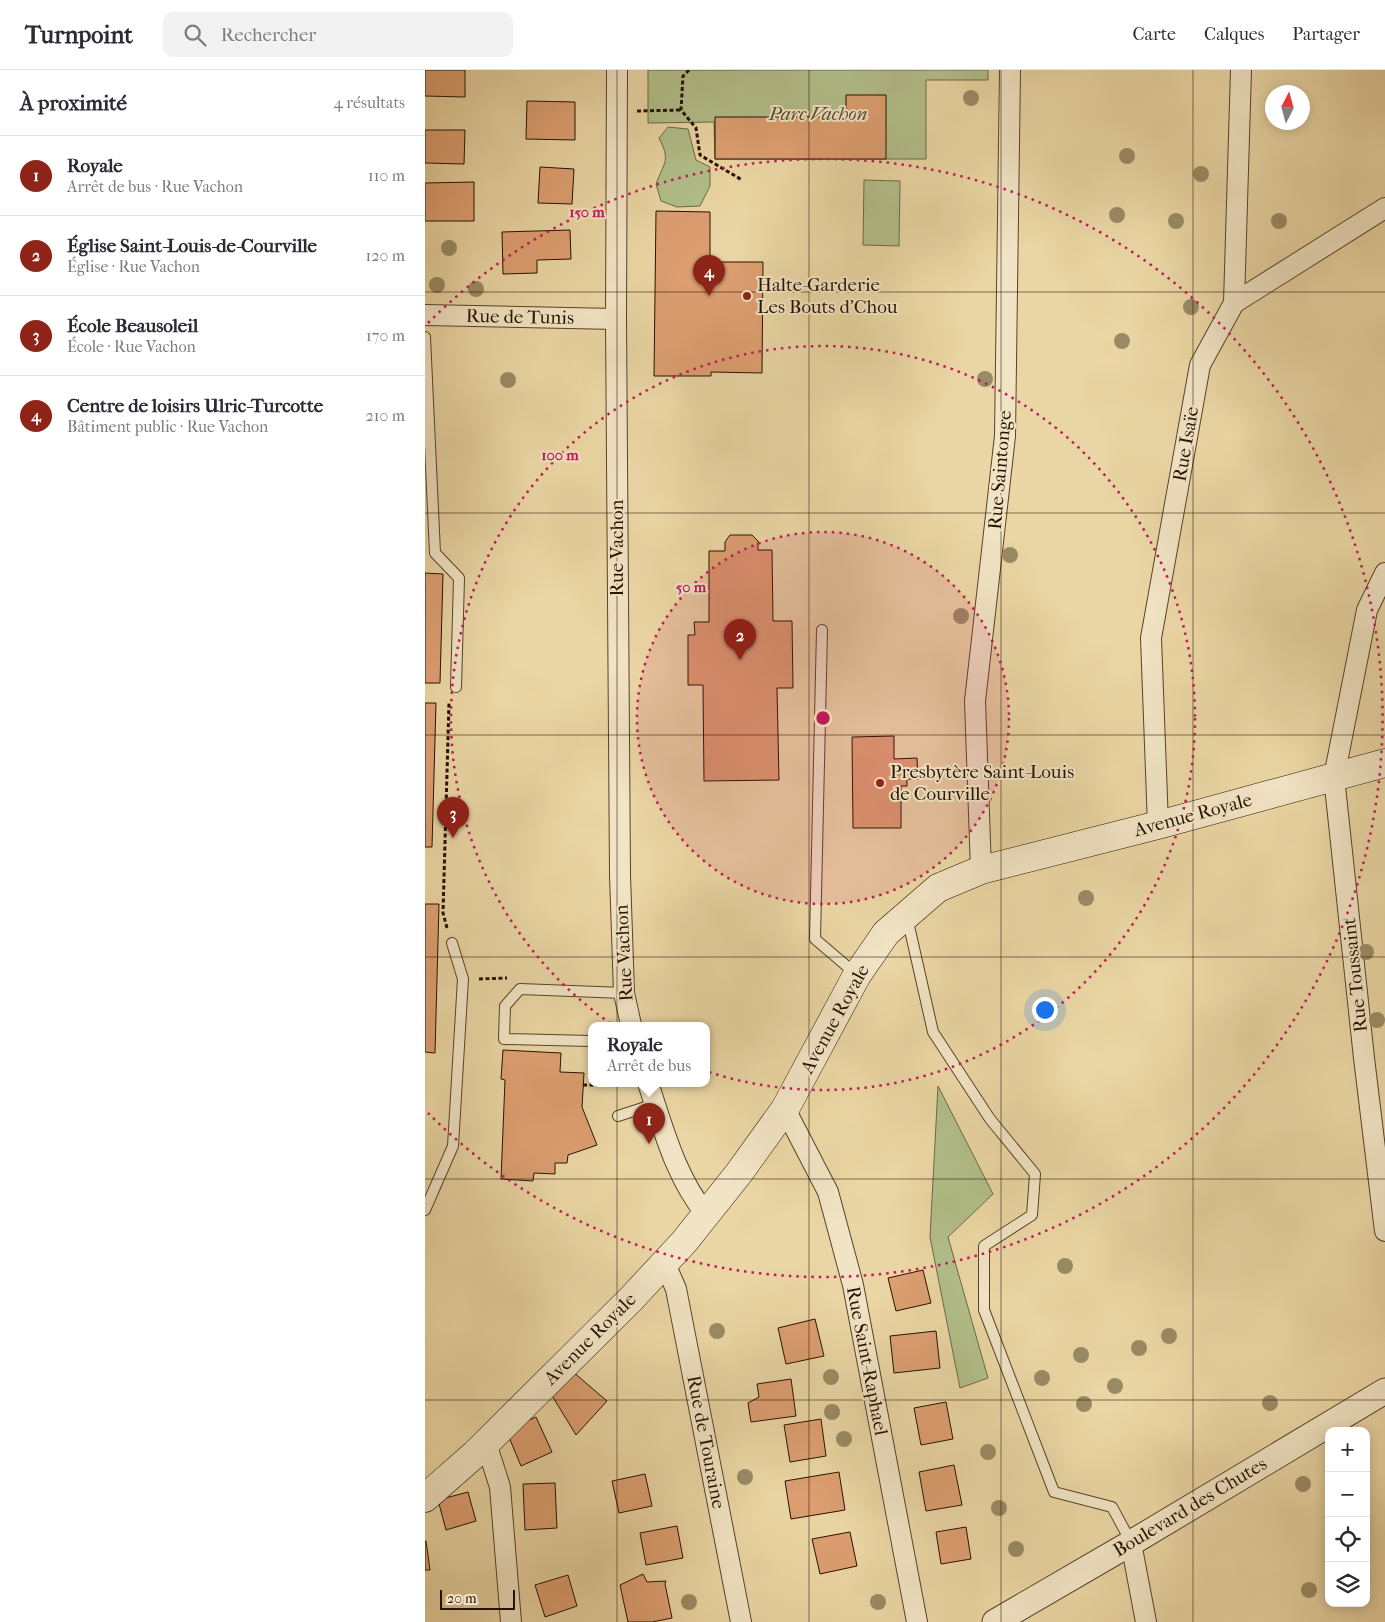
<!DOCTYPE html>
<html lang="fr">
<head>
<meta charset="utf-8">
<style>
	:root { --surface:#fff; --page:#f2f2f3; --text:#2b2b33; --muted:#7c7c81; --line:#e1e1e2; --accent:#8f2418 }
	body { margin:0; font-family:"IM FELL French Canon",serif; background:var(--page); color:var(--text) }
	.controls { position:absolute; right:15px; bottom:15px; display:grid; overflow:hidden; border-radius:10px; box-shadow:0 2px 12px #0003 }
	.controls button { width:45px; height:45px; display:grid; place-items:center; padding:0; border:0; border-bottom:1px solid var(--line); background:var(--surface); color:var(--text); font:25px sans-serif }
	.compass { position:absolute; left:840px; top:15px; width:45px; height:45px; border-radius:50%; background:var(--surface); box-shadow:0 2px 12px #0003; rotate:6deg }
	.scale { position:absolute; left:15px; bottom:12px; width:75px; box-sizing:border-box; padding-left:5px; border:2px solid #271101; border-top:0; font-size:14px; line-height:18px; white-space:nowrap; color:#271101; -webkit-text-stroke:4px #f1e4c4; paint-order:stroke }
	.you { position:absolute; left:619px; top:939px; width:18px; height:18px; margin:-12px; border:4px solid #fff; border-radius:50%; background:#1a73e8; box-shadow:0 0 0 8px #1a73e833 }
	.badge { display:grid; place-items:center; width:32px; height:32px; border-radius:50%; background:var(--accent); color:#fff; font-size:16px; font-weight:700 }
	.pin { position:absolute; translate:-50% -41px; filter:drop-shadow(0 1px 2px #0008) }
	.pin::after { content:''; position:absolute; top:26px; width:18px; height:15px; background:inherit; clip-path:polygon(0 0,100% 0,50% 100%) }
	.popup { position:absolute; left:163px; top:952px; width:122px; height:65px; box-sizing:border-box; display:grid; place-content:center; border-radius:10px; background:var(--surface); filter:drop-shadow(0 1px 4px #0005); font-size:16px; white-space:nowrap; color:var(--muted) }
	.popup b { font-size:19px; color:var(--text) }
	.popup::after { content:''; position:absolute; left:50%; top:100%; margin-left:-10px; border:10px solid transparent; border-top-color:var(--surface) }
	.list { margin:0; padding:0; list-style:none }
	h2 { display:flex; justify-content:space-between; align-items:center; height:65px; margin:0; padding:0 20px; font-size:21px }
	h2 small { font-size:16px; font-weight:400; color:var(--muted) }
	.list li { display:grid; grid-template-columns:32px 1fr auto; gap:15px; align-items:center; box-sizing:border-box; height:80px; padding:0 20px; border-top:1px solid var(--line) }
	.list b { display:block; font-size:19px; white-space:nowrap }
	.list p { margin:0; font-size:16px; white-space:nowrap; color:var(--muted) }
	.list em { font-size:16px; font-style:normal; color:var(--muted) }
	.icon { flex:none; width:28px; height:28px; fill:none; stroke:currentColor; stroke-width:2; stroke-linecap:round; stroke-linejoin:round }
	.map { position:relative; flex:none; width:960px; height:1552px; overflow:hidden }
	header { display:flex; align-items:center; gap:30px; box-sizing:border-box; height:70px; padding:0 25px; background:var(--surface); border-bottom:1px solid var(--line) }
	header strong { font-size:24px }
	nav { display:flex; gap:28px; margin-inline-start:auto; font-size:18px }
	.search { width:350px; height:45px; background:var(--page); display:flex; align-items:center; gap:12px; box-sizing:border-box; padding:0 18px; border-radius:10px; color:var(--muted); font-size:19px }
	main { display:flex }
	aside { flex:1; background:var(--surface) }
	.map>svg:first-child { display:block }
	.green { fill:#b2bf8a; stroke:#6c6846 }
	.building { fill:#dd9f71; stroke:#271101 }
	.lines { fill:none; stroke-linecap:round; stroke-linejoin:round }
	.service-casing { stroke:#58422a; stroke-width:12 }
	.minor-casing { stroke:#58422a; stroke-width:22 }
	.tertiary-casing { stroke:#58422a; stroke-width:27 }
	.secondary-casing { stroke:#271101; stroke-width:29 }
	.path { stroke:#271101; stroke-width:3; stroke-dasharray:4 2.5; stroke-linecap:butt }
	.service { stroke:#f1e4c4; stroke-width:10 }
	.minor { stroke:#f1e4c4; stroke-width:20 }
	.tertiary { stroke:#f1e4c4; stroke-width:25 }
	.secondary { stroke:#f1e4c4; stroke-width:28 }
	.tree { fill:#9a8b65 }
	.grid { fill:none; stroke:#271101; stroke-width:1; stroke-opacity:0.55 }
	.ring { fill:none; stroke:#c2185b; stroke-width:2.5; stroke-dasharray:2.5 5 }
	.poi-dot { fill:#8f2418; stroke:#f1e4c4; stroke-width:2 }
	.labels { text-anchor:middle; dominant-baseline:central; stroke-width:4; stroke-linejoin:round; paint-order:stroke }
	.park-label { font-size:19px; font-style:italic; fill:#584e31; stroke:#f1e4c4 }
	.poi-label { font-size:19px; fill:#271101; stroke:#f1e4c4; text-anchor:start }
	.street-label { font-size:19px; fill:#271101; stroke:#f1e4c4 }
	.centre { fill:#c2185b; stroke:#f1e4c4; stroke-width:2.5 }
	.ring-label { font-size:15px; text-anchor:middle; font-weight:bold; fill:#c2185b; stroke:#f1e4c4; stroke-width:4; stroke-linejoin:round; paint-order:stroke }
</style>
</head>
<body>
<header>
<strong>Turnpoint</strong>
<div class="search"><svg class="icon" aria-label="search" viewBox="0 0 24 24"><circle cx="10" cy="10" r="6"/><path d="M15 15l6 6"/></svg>Rechercher</div>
<nav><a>Carte</a><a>Calques</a><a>Partager</a></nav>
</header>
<main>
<aside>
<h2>À proximité<small>4 résultats</small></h2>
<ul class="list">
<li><span class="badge">1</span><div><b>Royale</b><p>Arrêt de bus · Rue Vachon</p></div><em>110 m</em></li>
<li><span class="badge">2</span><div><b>Église Saint-Louis-de-Courville</b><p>Église · Rue Vachon</p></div><em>120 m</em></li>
<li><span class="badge">3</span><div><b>École Beausoleil</b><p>École · Rue Vachon</p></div><em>170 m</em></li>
<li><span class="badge">4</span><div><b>Centre de loisirs Ulric-Turcotte</b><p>Bâtiment public · Rue Vachon</p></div><em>210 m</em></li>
</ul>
</aside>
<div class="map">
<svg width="960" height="1552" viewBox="0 0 960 1552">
	<rect width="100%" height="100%" fill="#ead6a4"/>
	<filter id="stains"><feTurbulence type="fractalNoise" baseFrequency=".004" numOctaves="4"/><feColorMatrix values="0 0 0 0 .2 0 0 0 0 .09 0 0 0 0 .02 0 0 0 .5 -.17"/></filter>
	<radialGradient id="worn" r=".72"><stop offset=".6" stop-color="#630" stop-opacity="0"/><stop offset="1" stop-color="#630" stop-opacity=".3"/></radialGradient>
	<!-- green -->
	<g class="green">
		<polygon points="223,0 563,0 563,10 501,10 501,89 290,89 289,52 223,53"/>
		<path d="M243 57 263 59 271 90 285 97V116L275 136 252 137 236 131 231 114C239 92 246 91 234 68Z"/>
		<polygon points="439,110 475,111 474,176 438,175"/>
		<polygon points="513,1016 568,1124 523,1167 563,1308 535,1318 505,1167"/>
	</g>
	<!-- building -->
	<g class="building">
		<polygon points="0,0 40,0 40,27 0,26"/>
		<polygon points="421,25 461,25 461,89 290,89 290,47 421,47"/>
		<polygon points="102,31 150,32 150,70 101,69"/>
		<polygon points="0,60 40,60 39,94 0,93"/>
		<polygon points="115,97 149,99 147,134 113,133"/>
		<polygon points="49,112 49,151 0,151 0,113"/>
		<polygon points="231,141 285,142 285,192 338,192 337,303 286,302 286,306 229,306"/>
		<polygon points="145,160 146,189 112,190 112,203 78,204 77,162"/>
		<polygon points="305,465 327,465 333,471 333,480 347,480 348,551 367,551 368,618 352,618 354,710 279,711 278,615 263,615 263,565 270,565 269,552 284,552 284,481 300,481 300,472"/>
		<polygon points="0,503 18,504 15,613 0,613"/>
		<polygon points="0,633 11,633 7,777 0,777"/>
		<polygon points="469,666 469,689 492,688 493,709 482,709 482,716 476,716 476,758 428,758 427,667"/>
		<polygon points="0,834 14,834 10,983 0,982"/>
		<polygon points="78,980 136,983 135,1002 159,1003 157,1037 172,1075 143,1085 142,1093 130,1093 130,1104 109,1103 108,1111 76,1109 80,1010 76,1009"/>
		<polygon points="498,1200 506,1233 471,1241 463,1208"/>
		<polygon points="390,1249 399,1286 361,1294 353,1258"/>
		<polygon points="511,1261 515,1298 469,1303 465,1266"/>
		<polygon points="147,1301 182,1331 151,1365 126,1324"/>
		<polygon points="366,1309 371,1346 326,1352 323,1333 334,1327 332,1314"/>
		<polygon points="521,1332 528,1369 496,1375 489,1338"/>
		<polygon points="111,1347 127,1382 96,1396 81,1360"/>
		<polygon points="396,1349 401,1386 365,1392 359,1355"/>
		<polygon points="529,1395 537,1435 501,1441 494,1402"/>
		<polygon points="414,1402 420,1440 366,1449 360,1411"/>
		<polygon points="220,1404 227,1436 194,1443 187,1411"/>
		<polygon points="130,1413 132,1458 100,1460 98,1414"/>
		<polygon points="43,1422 51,1451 21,1460 13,1430"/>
		<polygon points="252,1456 258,1488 221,1495 215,1463"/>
		<polygon points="541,1457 546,1489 516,1494 511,1462"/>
		<polygon points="425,1462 432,1496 395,1504 387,1469"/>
		<polygon points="0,1471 1,1471 5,1500 0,1500"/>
		<polygon points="218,1504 222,1512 241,1511 240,1514 247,1548 227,1552 203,1552 195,1515"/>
		<polygon points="143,1505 152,1536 120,1547 110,1515"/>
	</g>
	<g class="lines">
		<defs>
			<g id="service">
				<polyline points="0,267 10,483 34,508 31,617"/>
				<polyline points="397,560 390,869 431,904"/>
				<polyline points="482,847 508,962 565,1049 610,1104 607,1145 559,1176 559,1240 629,1422 687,1437 706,1472"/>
				<polyline points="166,971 79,969 80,936 95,919 199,923"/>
				<polyline points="193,1046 230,1034"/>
				<polyline points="0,1140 28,1076 38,909 27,873"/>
			</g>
			<g id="minor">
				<polyline points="192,0 191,249 195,805 199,923 206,955"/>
				<polyline points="809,233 960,138"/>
				<polyline points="0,245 191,249"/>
				<polyline points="960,503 942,540 909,707 939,988 960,1161"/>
				<polyline points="733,755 726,568 775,295 809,233 816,0"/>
				<polyline points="556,800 550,631 580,366 585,0"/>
				<path d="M223 1013C238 1058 251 1108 281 1144"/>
				<polyline points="360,1039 403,1122 428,1215 492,1552"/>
				<polyline points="239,1194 244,1203 251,1219 316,1552"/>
				<polyline points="61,1373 75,1417 86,1552"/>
				<polyline points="706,1473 721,1552"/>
			</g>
			<polyline id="tertiary" points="570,1552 706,1473 960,1321"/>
			<polyline id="secondary" points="0,1428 50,1384 206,1229 259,1172 314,1103 360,1039 432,905 461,863 513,818 556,800 733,755 960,693"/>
		</defs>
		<!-- service casing -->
		<use href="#service" class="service-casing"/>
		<!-- minor casing -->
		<use href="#minor" class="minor-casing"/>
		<!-- tertiary casing -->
		<use href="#tertiary" class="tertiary-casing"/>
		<!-- secondary casing -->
		<use href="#secondary" class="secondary-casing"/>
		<!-- path -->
		<g class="path">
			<polyline points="264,0 258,6 256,40 271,58 275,85 317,110"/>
			<polyline points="212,41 256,40"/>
			<polyline points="22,858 18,843 24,633"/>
			<polyline points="54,909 82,908"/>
			<polyline points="158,1015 187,1015 192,1013"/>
		</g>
		<!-- service -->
		<use href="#service" class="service"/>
		<!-- minor -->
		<use href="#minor" class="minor"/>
		<!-- tertiary -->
		<use href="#tertiary" class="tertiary"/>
		<!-- secondary -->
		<use href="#secondary" class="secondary"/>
	</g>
	<!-- trees -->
	<g class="tree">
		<circle cx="546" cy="28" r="8"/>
		<circle cx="702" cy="86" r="8"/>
		<circle cx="776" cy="104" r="8"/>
		<circle cx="692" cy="145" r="8"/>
		<circle cx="751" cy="151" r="8"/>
		<circle cx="854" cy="151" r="8"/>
		<circle cx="24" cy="178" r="8"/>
		<circle cx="12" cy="215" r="8"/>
		<circle cx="51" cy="219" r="8"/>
		<circle cx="766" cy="237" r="8"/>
		<circle cx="697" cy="271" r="8"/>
		<circle cx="560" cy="309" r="8"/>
		<circle cx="83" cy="310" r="8"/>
		<circle cx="585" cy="485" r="8"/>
		<circle cx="536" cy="546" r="8"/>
		<circle cx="661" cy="828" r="8"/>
		<circle cx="941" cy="882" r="8"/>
		<circle cx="952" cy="950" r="8"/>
		<circle cx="640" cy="1196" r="8"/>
		<circle cx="292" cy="1261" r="8"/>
		<circle cx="744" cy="1266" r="8"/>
		<circle cx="714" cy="1278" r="8"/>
		<circle cx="656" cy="1285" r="8"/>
		<circle cx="406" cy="1307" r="8"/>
		<circle cx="617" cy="1308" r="8"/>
		<circle cx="690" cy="1316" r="8"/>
		<circle cx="845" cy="1333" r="8"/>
		<circle cx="659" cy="1334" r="8"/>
		<circle cx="407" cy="1342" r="8"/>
		<circle cx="419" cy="1369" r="8"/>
		<circle cx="563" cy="1382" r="8"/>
		<circle cx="320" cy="1407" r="8"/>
		<circle cx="878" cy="1414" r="8"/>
		<circle cx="574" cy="1438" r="8"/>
		<circle cx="591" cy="1479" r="8"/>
		<circle cx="884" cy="1520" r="8"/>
		<circle cx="264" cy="1532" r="8"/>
		<circle cx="453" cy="1532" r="8"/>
	</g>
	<!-- grid -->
	<path class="grid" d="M192 0V1552M384 0V1552M576 0V1552M768 0V1552M0 222H960M0 443H960M0 665H960M0 887H960M0 1109H960M0 1330H960"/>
	<!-- distance rings -->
	<circle cx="398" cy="648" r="186" fill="#c2185b" fill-opacity=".12"/>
	<g class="ring">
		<circle cx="398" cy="648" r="186"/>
		<circle cx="398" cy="648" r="372"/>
		<path d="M3 253A559 559 0 1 1 3 1043"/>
	</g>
	<!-- markers -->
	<g class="poi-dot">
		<circle cx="322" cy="226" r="5"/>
		<circle cx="455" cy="713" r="5"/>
	</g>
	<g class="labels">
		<!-- park labels -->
		<g class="park-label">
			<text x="393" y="44">Parc Vachon</text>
		</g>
		<!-- poi labels -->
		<g class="poi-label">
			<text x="332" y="215">Halte-Garderie<tspan x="332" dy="22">Les Bouts d'Chou</tspan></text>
			<text x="465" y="702">Presbytère Saint-Louis<tspan x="465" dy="22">de Courville</tspan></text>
		</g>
		<!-- street labels -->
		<g class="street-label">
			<text transform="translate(95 247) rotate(1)">Rue de Tunis</text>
			<text transform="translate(761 374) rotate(-80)">Rue Isaïe</text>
			<text transform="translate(575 400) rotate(-85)">Rue Saintonge</text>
			<text transform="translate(192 478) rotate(-90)">Rue Vachon</text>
			<text transform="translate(768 745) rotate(-15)">Avenue Royale</text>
			<text transform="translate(199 883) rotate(-93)">Rue Vachon</text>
			<text transform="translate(930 905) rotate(-96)">Rue Toussaint</text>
			<text transform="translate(410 949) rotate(-61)">Avenue Royale</text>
			<text transform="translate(165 1269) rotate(-45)">Avenue Royale</text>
			<text transform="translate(442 1291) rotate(79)">Rue Saint-Raphael</text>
			<text transform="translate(281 1372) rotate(79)">Rue de Touraine</text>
			<text transform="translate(765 1437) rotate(-31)">Boulevard des Chutes</text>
		</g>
	</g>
	<circle cx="398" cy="648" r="8" class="centre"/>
	<g class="ring-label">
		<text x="162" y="147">150 m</text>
		<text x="135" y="390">100 m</text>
		<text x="266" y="522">50 m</text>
	</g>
	<rect width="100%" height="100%" filter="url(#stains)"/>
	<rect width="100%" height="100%" fill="url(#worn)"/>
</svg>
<div class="controls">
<button>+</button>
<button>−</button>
<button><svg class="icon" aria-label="locate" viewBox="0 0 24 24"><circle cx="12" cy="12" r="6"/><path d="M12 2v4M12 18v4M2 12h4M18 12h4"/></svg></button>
<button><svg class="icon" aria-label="layers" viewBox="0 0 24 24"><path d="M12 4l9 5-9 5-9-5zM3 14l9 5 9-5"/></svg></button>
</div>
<svg class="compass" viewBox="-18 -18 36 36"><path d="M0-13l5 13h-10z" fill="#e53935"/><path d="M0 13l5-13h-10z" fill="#7c7c81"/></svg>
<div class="scale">20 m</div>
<div class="you"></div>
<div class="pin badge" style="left:224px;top:1074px">1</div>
<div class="popup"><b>Royale</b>Arrêt de bus</div>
<div class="pin badge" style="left:315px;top:590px">2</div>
<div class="pin badge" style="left:28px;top:768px">3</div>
<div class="pin badge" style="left:284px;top:226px">4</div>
</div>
</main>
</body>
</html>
